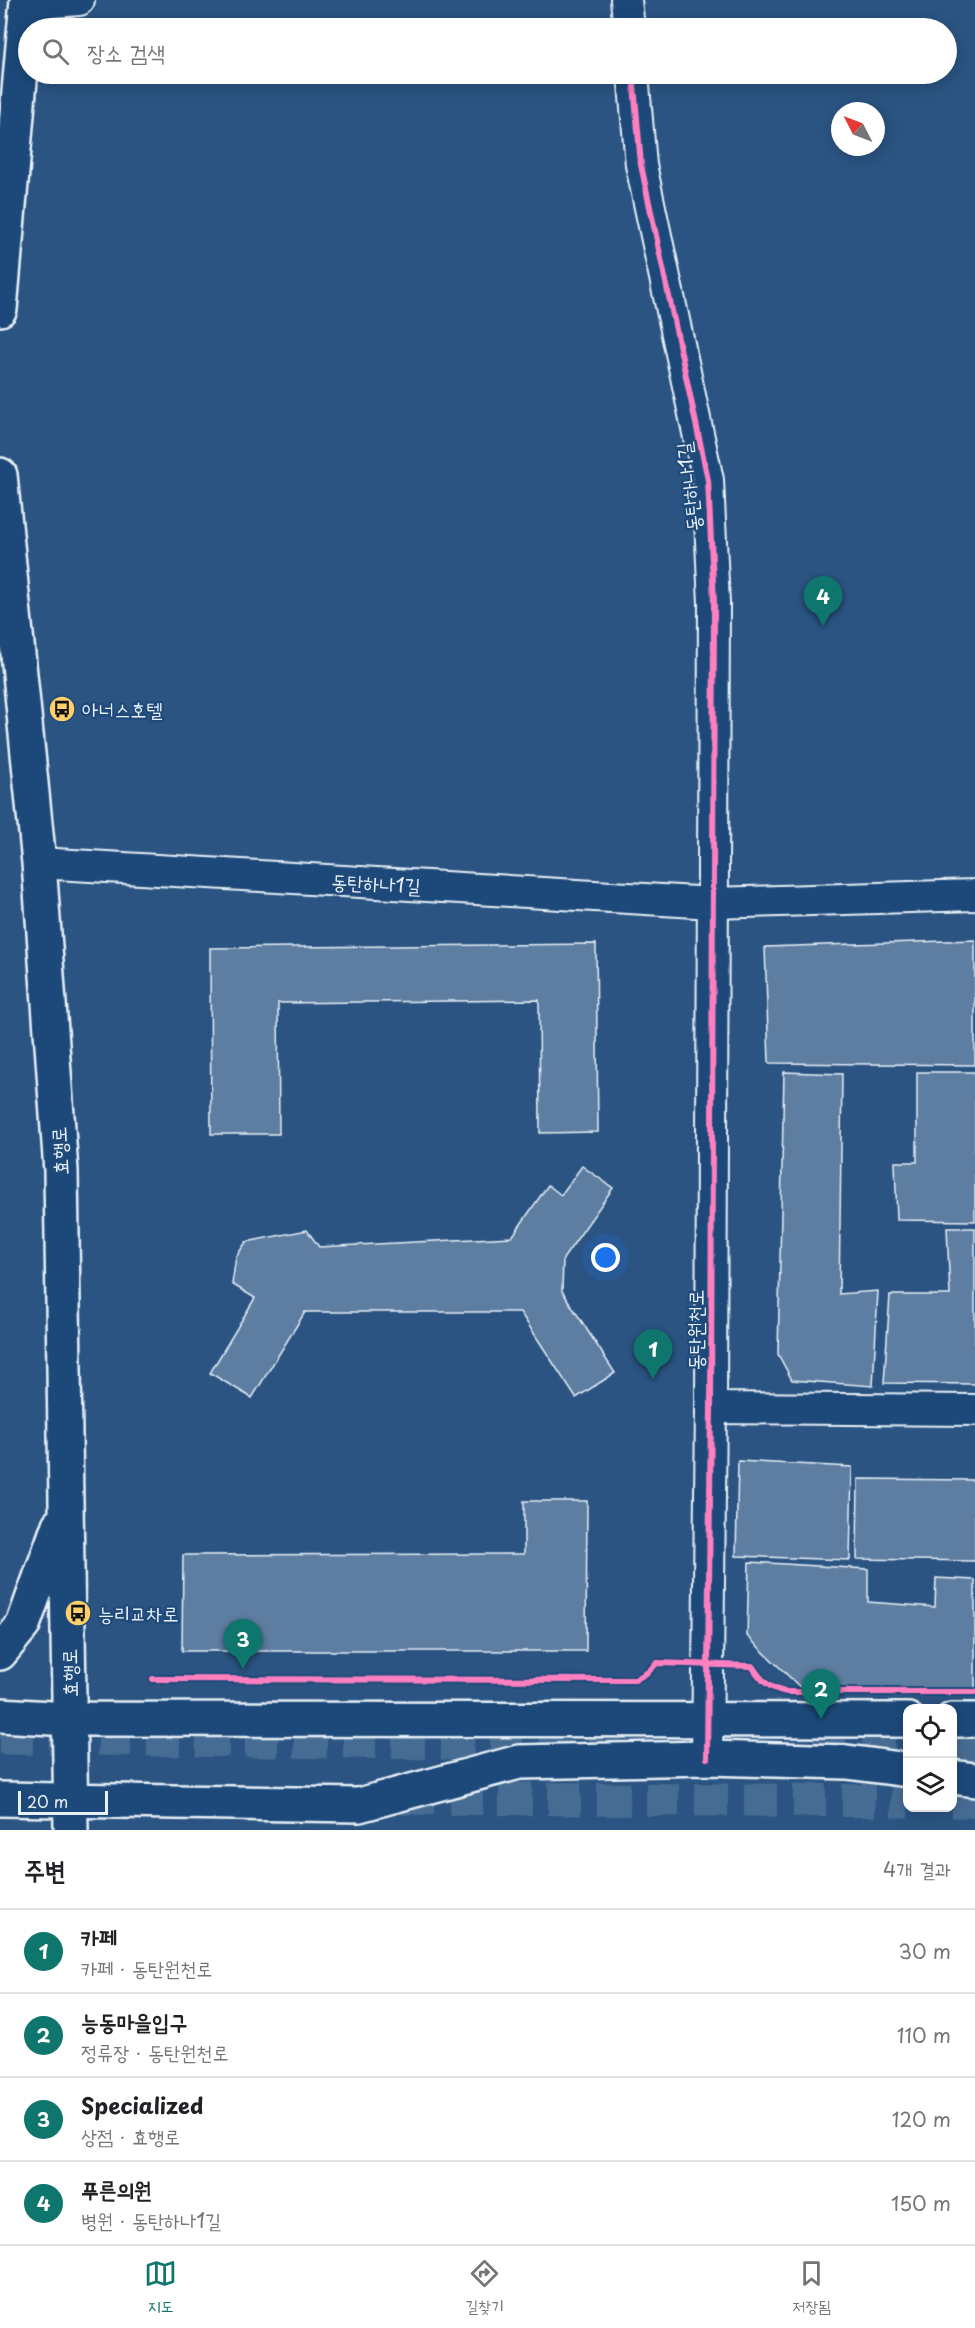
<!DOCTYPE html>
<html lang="ko">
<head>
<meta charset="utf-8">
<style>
	:root { --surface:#fff; --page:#f6f6f6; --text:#202124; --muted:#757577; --line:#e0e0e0; --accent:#0f766e }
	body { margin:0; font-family:"Playpen Sans","Poor Story",sans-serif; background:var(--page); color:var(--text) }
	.controls { position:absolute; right:18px; bottom:18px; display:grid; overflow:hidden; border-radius:12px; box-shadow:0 3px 15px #0003 }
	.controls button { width:54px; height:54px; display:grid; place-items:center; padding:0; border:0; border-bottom:2px solid var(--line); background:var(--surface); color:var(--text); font:30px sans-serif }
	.compass { position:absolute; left:831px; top:102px; width:54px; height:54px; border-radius:50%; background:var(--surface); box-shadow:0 3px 15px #0003; rotate:312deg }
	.scale { position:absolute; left:18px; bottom:15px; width:90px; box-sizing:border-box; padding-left:6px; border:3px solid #e8f1f8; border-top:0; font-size:16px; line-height:21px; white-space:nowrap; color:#e8f1f8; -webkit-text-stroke:4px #1f4a7a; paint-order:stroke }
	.you { position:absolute; left:606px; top:1258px; width:21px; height:21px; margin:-15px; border:4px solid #fff; border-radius:50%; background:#1a73e8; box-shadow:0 0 0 9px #1a73e833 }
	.badge { display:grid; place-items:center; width:39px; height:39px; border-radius:50%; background:var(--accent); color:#fff; font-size:20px; font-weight:700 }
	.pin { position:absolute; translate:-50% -50px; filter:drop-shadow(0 2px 3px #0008) }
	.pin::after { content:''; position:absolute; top:32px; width:21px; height:18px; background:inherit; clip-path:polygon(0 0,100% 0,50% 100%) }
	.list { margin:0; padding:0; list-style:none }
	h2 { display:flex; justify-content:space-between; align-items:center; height:78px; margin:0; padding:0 24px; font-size:26px }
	h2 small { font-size:20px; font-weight:400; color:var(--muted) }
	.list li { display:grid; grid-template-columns:39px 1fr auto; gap:18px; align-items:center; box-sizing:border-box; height:84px; padding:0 24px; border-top:2px solid var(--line) }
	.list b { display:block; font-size:22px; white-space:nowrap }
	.list p { margin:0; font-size:20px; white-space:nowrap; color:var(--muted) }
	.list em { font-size:20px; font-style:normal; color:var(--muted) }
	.icon { flex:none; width:33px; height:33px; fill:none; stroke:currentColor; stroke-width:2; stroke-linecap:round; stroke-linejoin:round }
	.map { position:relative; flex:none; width:975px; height:1830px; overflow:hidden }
	.search { position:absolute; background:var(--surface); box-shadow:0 3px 15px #0003; left:18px; right:18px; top:18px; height:66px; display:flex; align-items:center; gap:15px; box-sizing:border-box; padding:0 21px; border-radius:33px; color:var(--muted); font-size:22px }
	.sheet { height:414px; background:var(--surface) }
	nav { display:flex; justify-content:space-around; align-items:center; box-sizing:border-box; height:84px; border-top:2px solid var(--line); background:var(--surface); font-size:16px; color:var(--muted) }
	nav a { display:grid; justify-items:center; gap:3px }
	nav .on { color:var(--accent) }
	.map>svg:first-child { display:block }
	.building { fill:#5d7da1; stroke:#e8f1f8; stroke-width:1.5 }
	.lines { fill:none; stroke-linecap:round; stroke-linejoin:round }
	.major-tunnel { stroke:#476c94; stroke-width:33; stroke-dasharray:33 16; stroke-linecap:butt }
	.minor-casing { stroke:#e8f1f8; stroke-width:34 }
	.major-casing { stroke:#e8f1f8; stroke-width:38 }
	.minor { stroke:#1f4a7a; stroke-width:30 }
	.major { stroke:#1f4a7a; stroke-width:33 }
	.cycleway-casing { stroke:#1f4a7a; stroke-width:10 }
	.cycleway { stroke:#ff80c0; stroke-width:6 }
	.labels { text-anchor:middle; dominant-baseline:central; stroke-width:4.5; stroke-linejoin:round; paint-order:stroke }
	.street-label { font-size:20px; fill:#e8f1f8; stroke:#1f4a7a }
	.poi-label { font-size:20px; fill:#e8f1f8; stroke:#1f4a7a; text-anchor:start }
</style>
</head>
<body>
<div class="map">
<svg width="975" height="1830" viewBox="0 0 975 1830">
	<rect width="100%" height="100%" fill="#2b5482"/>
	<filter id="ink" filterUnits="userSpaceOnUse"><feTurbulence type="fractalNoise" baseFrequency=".0167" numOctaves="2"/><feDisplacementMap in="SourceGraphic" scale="12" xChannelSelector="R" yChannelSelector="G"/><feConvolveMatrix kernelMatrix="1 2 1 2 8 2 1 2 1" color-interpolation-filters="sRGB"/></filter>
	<g filter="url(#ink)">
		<!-- building -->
		<g class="building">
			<polygon points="975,940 975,1065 769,1063 765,947"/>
			<polygon points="596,944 598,1132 540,1133 539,1000 278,1003 279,1134 211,1134 210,948"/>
			<polygon points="784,1072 842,1074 839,1294 878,1291 873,1386 792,1380 778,1354"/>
			<polygon points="917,1072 975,1072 975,1221 897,1220 895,1162 917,1162"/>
			<polygon points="582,1166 613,1188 563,1259 562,1291 615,1373 576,1398 520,1312 305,1312 252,1398 210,1373 255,1298 232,1284 236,1257 246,1242 307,1230 319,1247 512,1237 548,1185 561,1195"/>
			<polygon points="947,1228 975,1228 975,1384 884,1383 890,1295 950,1295"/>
			<polygon points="738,1461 852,1467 850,1560 736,1556"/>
			<polygon points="858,1479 975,1480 975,1561 857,1559"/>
			<polygon points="524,1501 587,1501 586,1651 182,1651 183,1555 524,1554"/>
			<polygon points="749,1562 868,1569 868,1602 935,1607 936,1578 975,1580 975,1690 802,1689 747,1636"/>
		</g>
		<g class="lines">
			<!-- major-tunnel -->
			<g class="major-tunnel">
				<polyline points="0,1738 630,1745"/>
				<polyline points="813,1746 908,1747"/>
				<polyline points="952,1748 975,1748"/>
				<polyline points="401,1798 908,1801"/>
				<polyline points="952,1801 975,1801"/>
			</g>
			<defs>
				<g id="minor">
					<polyline points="626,0 629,28"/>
					<polyline points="26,4 79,0"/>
					<polyline points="633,74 641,165 708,480 714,603 711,1408 707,1758"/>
					<polyline points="39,863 713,903 975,895"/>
					<polyline points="711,1408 975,1410"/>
				</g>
				<g id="major">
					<polyline points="0,309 27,0"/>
					<polyline points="0,475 39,863 61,1171 71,1830"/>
					<polyline points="0,1653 23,1625 59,1525"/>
					<polyline points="0,1715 69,1719 908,1720"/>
					<polyline points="952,1720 975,1720"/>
					<polyline points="952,1777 975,1780"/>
					<polyline points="0,1799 359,1805 519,1762 707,1758 847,1762 908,1770"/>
				</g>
			</defs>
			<!-- minor casing -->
			<use href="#minor" class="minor-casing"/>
			<!-- major casing -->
			<use href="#major" class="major-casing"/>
			<!-- minor -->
			<use href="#minor" class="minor"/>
			<!-- major -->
			<use href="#major" class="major"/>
			<defs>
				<g id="cycleway">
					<polyline points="633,74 641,165 708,480 714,603 711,1408 707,1758"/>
					<path d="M153 1679 635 1680 648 1672 657 1663 752 1666C762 1681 769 1689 787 1692H975"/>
				</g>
			</defs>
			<!-- cycleway casing -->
			<use href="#cycleway" class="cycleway-casing"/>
			<!-- cycleway -->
			<use href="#cycleway" class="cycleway"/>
		</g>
	</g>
	<!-- icons -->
	<defs>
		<symbol id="bus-disc" viewBox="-11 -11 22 22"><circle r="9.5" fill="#ffd166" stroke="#1f4a7a"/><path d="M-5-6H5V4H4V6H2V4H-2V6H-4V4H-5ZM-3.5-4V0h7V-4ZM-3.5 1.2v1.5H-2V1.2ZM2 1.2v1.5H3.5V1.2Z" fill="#111"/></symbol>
	</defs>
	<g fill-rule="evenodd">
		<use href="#bus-disc" x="47" y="694" width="30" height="30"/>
		<use href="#bus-disc" x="63" y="1598" width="30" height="30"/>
	</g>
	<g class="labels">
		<!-- street labels -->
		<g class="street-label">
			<text transform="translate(688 487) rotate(-97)">동탄하나1길</text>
			<text transform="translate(376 883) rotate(3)">동탄하나1길</text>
			<text transform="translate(59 1151) rotate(-93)">효행로</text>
			<text transform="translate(695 1330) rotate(-90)">동탄원천로</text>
			<text transform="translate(69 1673) rotate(-91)">효행로</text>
		</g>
		<!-- poi labels -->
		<g class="poi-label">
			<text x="82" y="709">아너스호텔</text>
			<text x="98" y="1613">능리교차로</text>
		</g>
	</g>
</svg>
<div class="controls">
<button><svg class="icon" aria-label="locate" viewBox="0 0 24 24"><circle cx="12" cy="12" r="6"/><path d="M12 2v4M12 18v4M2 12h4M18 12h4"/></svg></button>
<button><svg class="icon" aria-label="layers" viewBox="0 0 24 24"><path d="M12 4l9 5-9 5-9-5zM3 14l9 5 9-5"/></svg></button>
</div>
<svg class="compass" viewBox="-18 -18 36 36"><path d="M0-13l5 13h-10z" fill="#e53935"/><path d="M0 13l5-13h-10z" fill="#757577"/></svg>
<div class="scale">20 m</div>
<div class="you"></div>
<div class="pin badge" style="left:653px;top:1379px">1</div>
<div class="pin badge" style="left:821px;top:1719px">2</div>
<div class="pin badge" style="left:243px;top:1669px">3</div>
<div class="pin badge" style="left:823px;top:626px">4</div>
<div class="search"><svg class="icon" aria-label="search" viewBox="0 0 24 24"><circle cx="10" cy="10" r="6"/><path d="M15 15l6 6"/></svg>장소 검색</div>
</div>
<section class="sheet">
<h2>주변<small>4개 결과</small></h2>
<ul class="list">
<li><span class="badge">1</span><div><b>카페</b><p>카페 · 동탄원천로</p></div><em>30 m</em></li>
<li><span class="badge">2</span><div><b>능동마을입구</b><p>정류장 · 동탄원천로</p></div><em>110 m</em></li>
<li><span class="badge">3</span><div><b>Specialized</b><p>상점 · 효행로</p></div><em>120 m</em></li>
<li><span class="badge">4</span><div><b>푸른의원</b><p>병원 · 동탄하나1길</p></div><em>150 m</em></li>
</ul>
</section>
<nav>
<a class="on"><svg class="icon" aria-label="map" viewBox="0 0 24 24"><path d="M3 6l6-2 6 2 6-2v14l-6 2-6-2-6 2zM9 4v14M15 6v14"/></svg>지도</a>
<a><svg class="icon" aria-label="directions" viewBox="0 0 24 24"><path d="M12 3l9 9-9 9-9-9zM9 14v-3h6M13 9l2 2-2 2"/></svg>길찾기</a>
<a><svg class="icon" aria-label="saved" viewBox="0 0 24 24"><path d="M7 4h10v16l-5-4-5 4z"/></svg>저장됨</a>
</nav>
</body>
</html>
